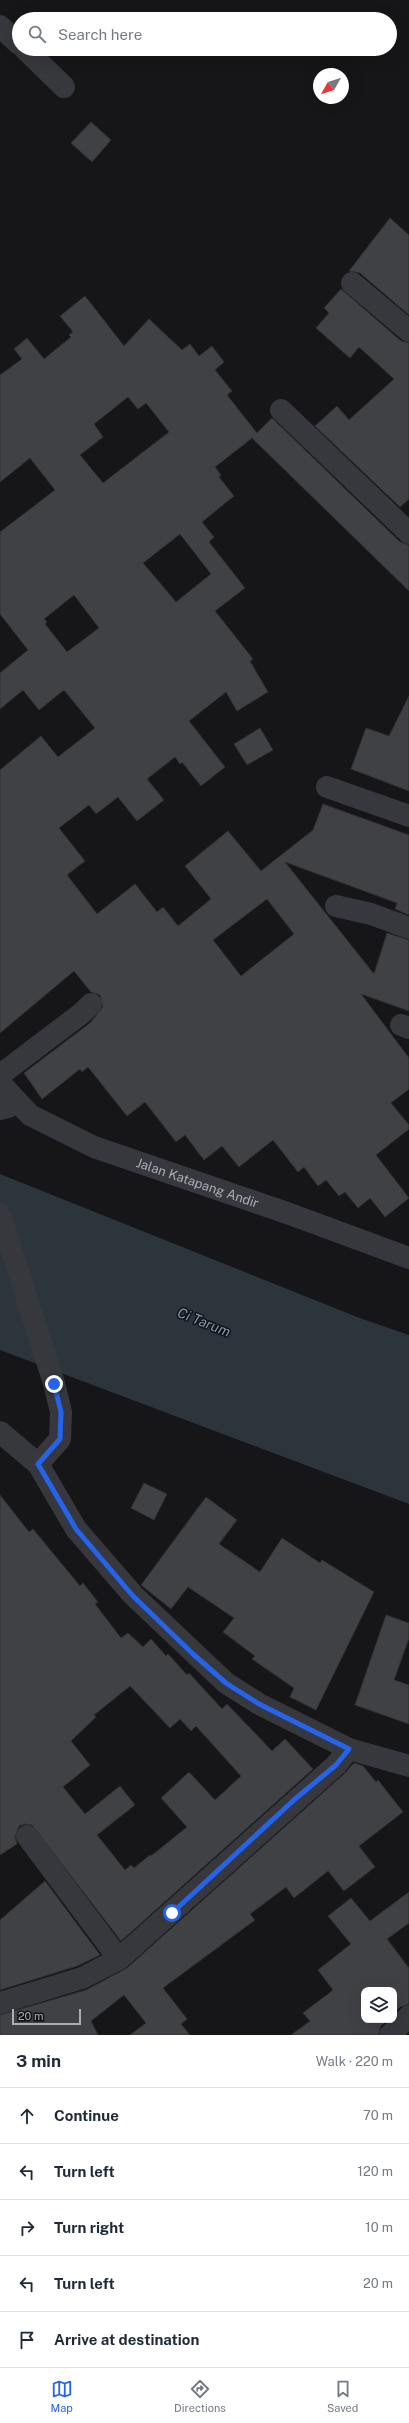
<!DOCTYPE html>
<html lang="en">
<head>
<meta charset="utf-8">
<style>
	:root { --surface:#fff; --page:#f2f2f3; --text:#1f2937; --muted:#747a83; --line:#e0e1e3; --accent:#2563eb }
	body { margin:0; font-family:"Public Sans",sans-serif; background:var(--page); color:var(--text) }
	.controls { position:absolute; right:12px; bottom:12px; display:grid; overflow:hidden; border-radius:8px; box-shadow:0 4px 16px #0002 }
	.controls button { width:36px; height:36px; display:grid; place-items:center; padding:0; border:0; border-bottom:1px solid var(--line); background:var(--surface); color:var(--text); font:20px sans-serif }
	.compass { position:absolute; left:313px; top:68px; width:36px; height:36px; border-radius:50%; background:var(--surface); box-shadow:0 4px 16px #0002; rotate:231deg }
	.scale { position:absolute; left:12px; bottom:10px; width:69px; box-sizing:border-box; padding-left:4px; border:2px solid #a8adb8; border-top:0; font-size:11px; line-height:14px; white-space:nowrap; color:#a8adb8; -webkit-text-stroke:3px #111113; paint-order:stroke }
	.stop { position:absolute; width:12px; height:12px; margin:-9px; border:3px solid #2563eb; border-radius:50%; background:#fff }
	.stop.end { background:#2563eb; border-color:#fff; box-shadow:0 1px 4px #0008 }
	.list { margin:0; padding:0; list-style:none }
	h2 { display:flex; justify-content:space-between; align-items:center; height:52px; margin:0; padding:0 16px; font-size:17px }
	h2 small { font-size:13px; font-weight:400; color:var(--muted) }
	.list li { display:grid; grid-template-columns:26px 1fr auto; gap:12px; align-items:center; box-sizing:border-box; height:56px; padding:0 16px; border-top:1px solid var(--line) }
	.list b { display:block; font-size:15px; white-space:nowrap }
	.list em { font-size:13px; font-style:normal; color:var(--muted) }
	.icon { flex:none; width:22px; height:22px; fill:none; stroke:currentColor; stroke-width:2; stroke-linecap:round; stroke-linejoin:round }
	.map { position:relative; flex:none; width:409px; height:2035px; overflow:hidden }
	.search { position:absolute; background:var(--surface); box-shadow:0 4px 16px #0002; left:12px; right:12px; top:12px; height:44px; display:flex; align-items:center; gap:10px; box-sizing:border-box; padding:0 14px; border-radius:22px; color:var(--muted); font-size:15px }
	.sheet { height:332px; background:var(--surface) }
	nav { display:flex; justify-content:space-around; align-items:center; box-sizing:border-box; height:56px; border-top:1px solid var(--line); background:var(--surface); font-size:11px; color:var(--muted) }
	nav a { display:grid; justify-items:center; gap:2px }
	nav .on { color:var(--accent) }
	.map>svg:first-child { display:block }
	.water { fill:#2c353c }
	.building { fill:#404145; stroke:#303034; fill-rule:evenodd }
	.lines { fill:none; stroke-linecap:round; stroke-linejoin:round }
	.minor { stroke:#37383d; stroke-width:22 }
	.route { stroke:#2563eb; stroke-width:5 }
	.labels { text-anchor:middle; dominant-baseline:central; stroke-width:3; stroke-linejoin:round; paint-order:stroke }
	.street-label { font-size:13px; fill:#a8adb8; stroke:#111113 }
	.water-label { font-size:14px; font-style:italic; fill:#7f9bb3; stroke:#111113 }
</style>
</head>
<body>
<div class="map">
<svg width="409" height="2035" viewBox="0 0 409 2035">
	<rect width="100%" height="100%" fill="#161618"/>
	<!-- water -->
	<polygon class="water" points="0,1174 357,1317 409,1335 409,1504 0,1350"/>
	<!-- building -->
	<g class="building">
		<polygon points="91,122 111,140 92,162 71,143"/>
		<polygon points="390,218 409,235 409,315 360,273 349,271"/>
		<polygon points="341,289 401,341 409,343 409,499 400,507 315,426 337,406 349,420 394,379 359,347 350,358 316,328 329,313 324,308"/>
		<path d="M85 296 124 346 149 319 182 350 190 344 199 356 212 346 224 362 215 370 232 391 227 395 257 433 272 418 400 542 409 545V591L252 438 215 467 221 475 219 477 234 496 202 522 214 537 209 542 245 588 215 611 253 659 250 661 268 692 237 711 226 692 189 721 225 767 201 786 182 762 180 764 175 757 147 779 164 800 137 821 118 797 96 814 89 805 59 828 85 861 67 875 97 914 135 884 157 912 163 907 178 926 211 899 185 866 228 831 261 871 313 830 323 804 409 835V915L395 909 397 903 285 862 374 974 387 933 409 940V1011L361 994 409 1058V1089L391 1103 409 1125V1129L376 1155 409 1198 385 1217 370 1198 358 1208 345 1192 339 1196 326 1180 318 1186 304 1167 298 1172 273 1140 239 1167 222 1146 204 1160 185 1135 176 1142 145 1102 127 1116 88 1067 82 1072 80 1069 42 1099 24 1073 90 1023 103 1007 100 995 91 992 74 971 0 1033V770L41 736 58 757 95 728 64 690 39 710 23 690 0 709V673L28 650 0 614V532L55 490 30 458 0 482V375L22 359 14 349 27 338 44 359 71 337 69 335 73 332 60 316ZM128 397 138 409 146 403 169 432 103 483 80 455 103 437 94 424ZM180 534 211 574 176 602 143 563ZM74 595 99 628 67 652 45 624 47 622 44 619ZM267 899 294 934 241 976 213 940Z"/>
		<polygon points="409,696 409,791 351,769 366,728 389,736"/>
		<polygon points="260,728 273,750 247,765 234,744"/>
		<polygon points="144,1483 167,1494 154,1520 131,1508"/>
		<path d="M0 1495 29 1532 33 1529 80 1586 83 1583 98 1602 95 1604 121 1638 128 1633 143 1647 151 1639 166 1656 168 1654 187 1675 189 1673 222 1709 227 1704 272 1751 285 1739 313 1769 121 1941 32 1825 25 1824 19 1826 15 1837 17 1844 0 1855ZM130 1686 170 1728 180 1719 191 1731 196 1726 241 1776 215 1800 189 1772 161 1798 187 1827 151 1856 150 1855 134 1868 131 1865 125 1870 97 1835 135 1805 120 1786 85 1814 63 1787 90 1765 71 1741 96 1717 94 1715Z"/>
		<polygon points="206,1497 237,1520 219,1544 260,1572 282,1538 320,1563 322,1560 374,1592 316,1710 290,1697 294,1688 252,1659 255,1656 223,1632 234,1618 188,1587 171,1609 141,1585"/>
		<polygon points="386,1615 409,1623 409,1638 394,1680 409,1685 409,1724 355,1705"/>
		<polygon points="354,1763 363,1766 376,1782 378,1780 403,1812 359,1846 375,1867 344,1891 328,1871 294,1898 286,1887 250,1914 255,1920 163,1988 187,2019 181,2024 190,2035 130,2035 146,2023 124,1995 91,2021 98,2035 0,2035 0,2015 86,1990 127,1968 344,1774"/>
		<polygon points="45,1881 100,1955 77,1966 0,1990 0,1920"/>
		<polygon points="409,1892 409,1923 387,1939 409,1968 409,2004 400,2007 394,2013 394,1990 364,1990 364,2020 387,2020 381,2026 378,2035 291,2035 310,2021 303,2013 333,1990 318,1970 351,1944 328,1916 351,1898 370,1921"/>
	</g>
	<g class="lines">
		<!-- minor -->
		<g class="minor">
			<polyline points="0,26 19,44"/>
			<polyline points="25,49 64,87"/>
			<polyline points="352,283 409,331"/>
			<polyline points="281,410 409,533"/>
			<polyline points="327,787 409,816"/>
			<polyline points="336,906 371,914 409,928"/>
			<polyline points="401,1025 409,1028"/>
			<polyline points="0,1075 82,1013 91,1004"/>
			<path id="s1" d="M0 1083 30 1115 94 1147 287 1213 409 1258"/>
			<polyline points="0,1109 8,1107"/>
			<polyline points="0,1214 54,1383 61,1412 60,1439 38,1464"/>
			<polyline points="0,1432 38,1464 76,1529 133,1595 226,1683 259,1704 349,1749 409,1766"/>
			<polyline points="27,1836 119,1959"/>
			<polyline points="0,2003 82,1978 119,1959 336,1765 349,1749"/>
			<polyline points="390,2035 409,2016"/>
		</g>
	</g>
	<g class="lines">
		<!-- route -->
		<polyline class="route" points="54,1384 61,1412 60,1439 38,1464 76,1529 133,1596 193,1654 226,1683 259,1704 349,1749 336,1765 295,1799 172,1913"/>
	</g>
	<g class="labels">
		<!-- street labels -->
		<g class="street-label">
			<text stroke="none"><textPath href="#s1" startOffset="225">Jalan Katapang Andir</textPath></text>
		</g>
		<!-- water labels -->
		<g class="water-label">
			<text transform="translate(204 1322) rotate(22)">Ci Tarum</text>
		</g>
	</g>
</svg>
<div class="controls">
<button><svg class="icon" aria-label="layers" viewBox="0 0 24 24"><path d="M12 4l9 5-9 5-9-5zM3 14l9 5 9-5"/></svg></button>
</div>
<svg class="compass" viewBox="-18 -18 36 36"><path d="M0-13l5 13h-10z" fill="#e53935"/><path d="M0 13l5-13h-10z" fill="#747a83"/></svg>
<div class="scale">20 m</div>
<div class="stop" style="left:172px;top:1913px"></div>
<div class="stop end" style="left:54px;top:1384px"></div>
<div class="search"><svg class="icon" aria-label="search" viewBox="0 0 24 24"><circle cx="10" cy="10" r="6"/><path d="M15 15l6 6"/></svg>Search here</div>
</div>
<section class="sheet">
<h2>3 min<small>Walk · 220 m</small></h2>
<ul class="list">
<li><svg class="icon" aria-label="ahead" viewBox="0 0 24 24"><path d="M12 20V5M6 11l6-6 6 6"/></svg><div><b>Continue</b></div><em>70 m</em></li>
<li><svg class="icon" aria-label="left" viewBox="0 0 24 24"><path d="M17 20v-9H6M10 6l-5 5 5 5"/></svg><div><b>Turn left</b></div><em>120 m</em></li>
<li><svg class="icon" aria-label="right" viewBox="0 0 24 24"><path d="M7 20v-9h11M14 6l5 5-5 5"/></svg><div><b>Turn right</b></div><em>10 m</em></li>
<li><svg class="icon" aria-label="left" viewBox="0 0 24 24"><path d="M17 20v-9H6M10 6l-5 5 5 5"/></svg><div><b>Turn left</b></div><em>20 m</em></li>
<li><svg class="icon" aria-label="arrive" viewBox="0 0 24 24"><path d="M6 21V4h12l-3 4 3 4H6"/></svg><div><b>Arrive at destination</b></div></li>
</ul>
</section>
<nav>
<a class="on"><svg class="icon" aria-label="map" viewBox="0 0 24 24"><path d="M3 6l6-2 6 2 6-2v14l-6 2-6-2-6 2zM9 4v14M15 6v14"/></svg>Map</a>
<a><svg class="icon" aria-label="directions" viewBox="0 0 24 24"><path d="M12 3l9 9-9 9-9-9zM9 14v-3h6M13 9l2 2-2 2"/></svg>Directions</a>
<a><svg class="icon" aria-label="saved" viewBox="0 0 24 24"><path d="M7 4h10v16l-5-4-5 4z"/></svg>Saved</a>
</nav>
</body>
</html>
